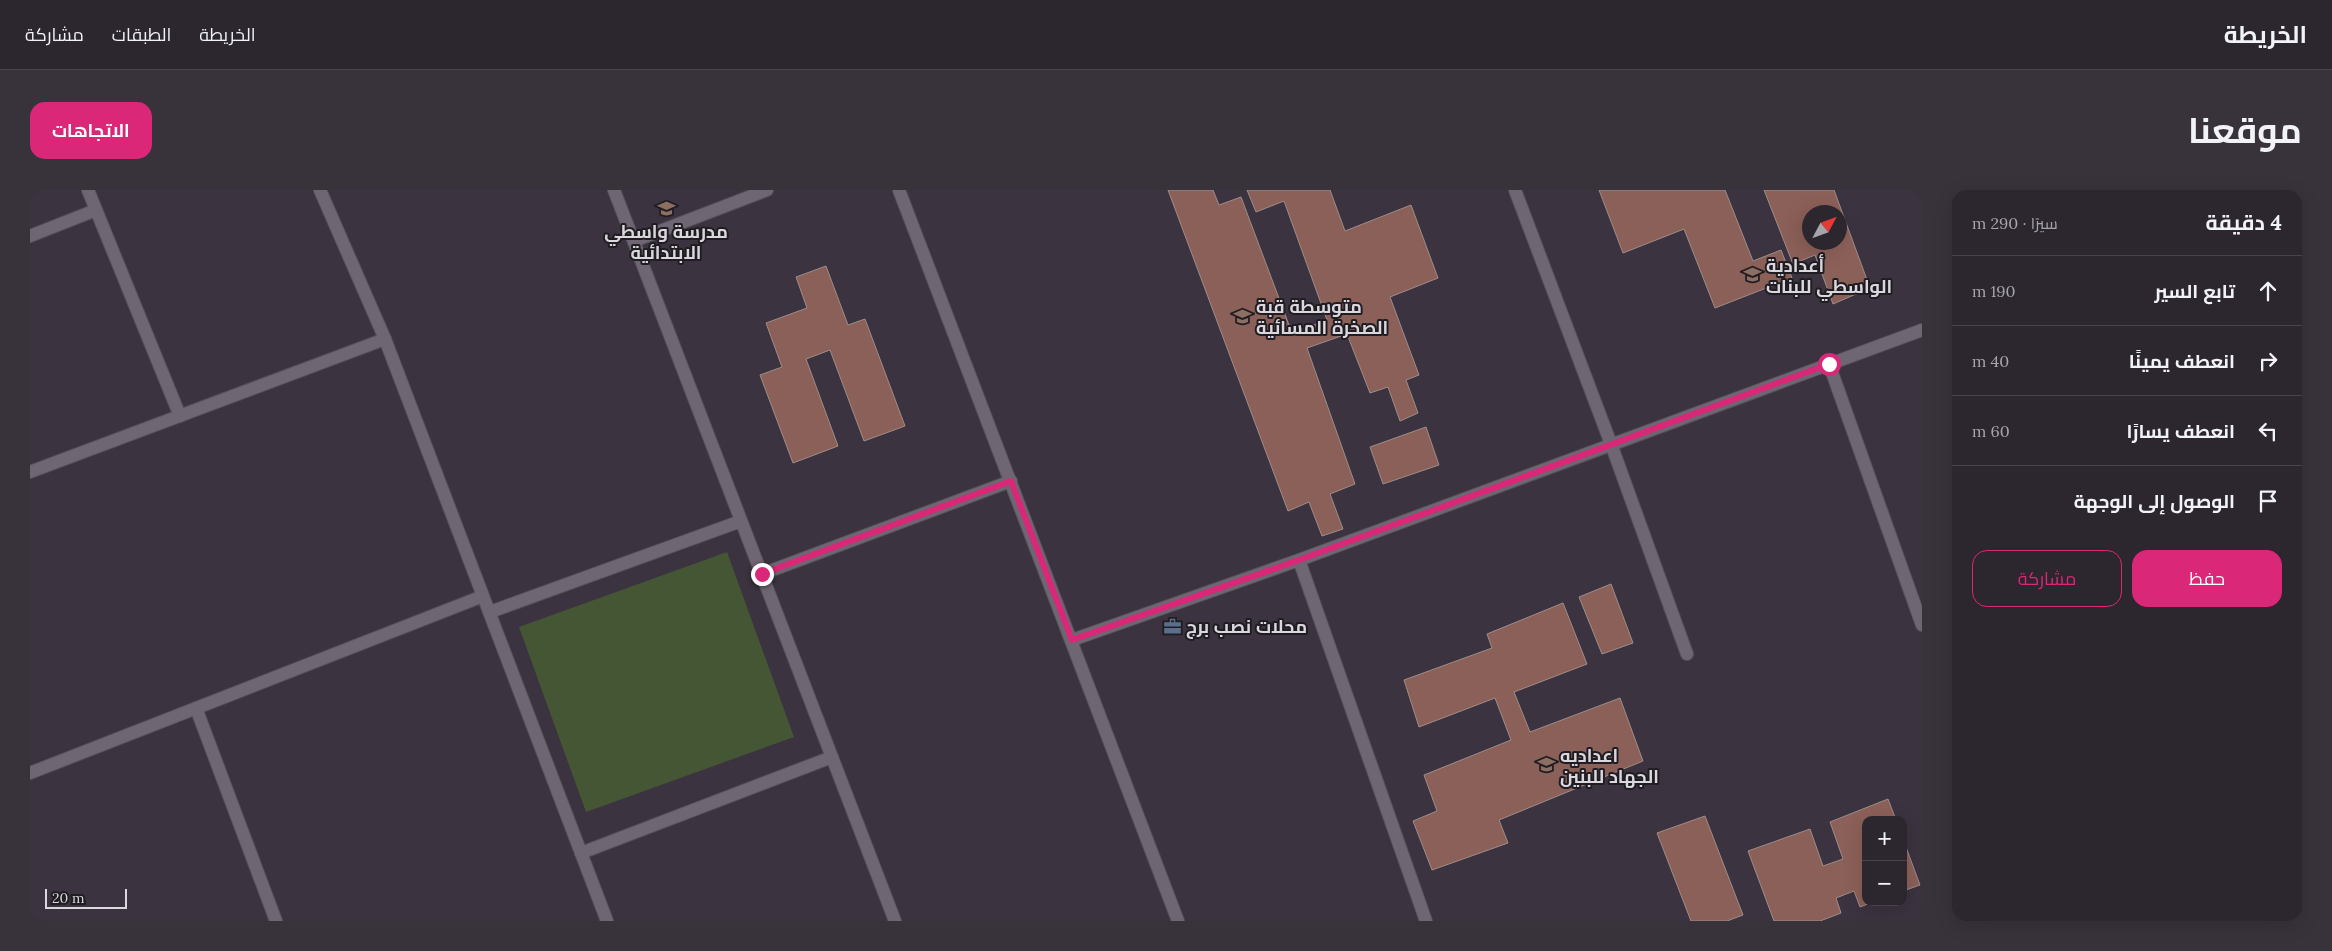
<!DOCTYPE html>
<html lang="ar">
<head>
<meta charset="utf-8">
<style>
	:root { --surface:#2c262f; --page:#38323b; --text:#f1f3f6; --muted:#a6a5aa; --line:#48434b; --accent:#db2777 }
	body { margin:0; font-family:Lora,Cairo,serif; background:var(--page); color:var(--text); direction:rtl }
	.controls { position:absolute; right:15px; bottom:15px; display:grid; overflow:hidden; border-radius:10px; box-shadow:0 5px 20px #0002 }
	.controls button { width:45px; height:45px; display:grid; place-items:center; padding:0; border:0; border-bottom:1px solid var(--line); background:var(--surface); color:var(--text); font:25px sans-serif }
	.compass { position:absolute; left:1772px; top:15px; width:45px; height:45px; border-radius:50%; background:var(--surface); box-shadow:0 5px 20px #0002; rotate:49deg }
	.scale { position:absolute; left:15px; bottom:12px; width:82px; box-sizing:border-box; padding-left:5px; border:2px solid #dbd7de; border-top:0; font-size:14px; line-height:18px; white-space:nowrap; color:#dbd7de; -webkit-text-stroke:4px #201d22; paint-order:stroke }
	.stop { position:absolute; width:15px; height:15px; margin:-11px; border:4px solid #db2777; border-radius:50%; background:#fff }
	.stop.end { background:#db2777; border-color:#fff; box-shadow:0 1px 5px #0008 }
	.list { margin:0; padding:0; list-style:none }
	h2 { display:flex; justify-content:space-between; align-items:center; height:65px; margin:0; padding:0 20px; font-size:21px }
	h2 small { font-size:16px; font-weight:400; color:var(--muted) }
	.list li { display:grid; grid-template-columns:32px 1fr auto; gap:15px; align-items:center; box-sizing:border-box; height:70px; padding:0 20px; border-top:1px solid var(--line) }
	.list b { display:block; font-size:19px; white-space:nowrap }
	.list em { font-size:16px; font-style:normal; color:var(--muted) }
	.actions { display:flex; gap:10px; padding:15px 20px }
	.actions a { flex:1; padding:11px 0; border:1px solid var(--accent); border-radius:15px; text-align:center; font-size:18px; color:var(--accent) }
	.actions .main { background:var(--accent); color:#fff }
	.icon { flex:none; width:28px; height:28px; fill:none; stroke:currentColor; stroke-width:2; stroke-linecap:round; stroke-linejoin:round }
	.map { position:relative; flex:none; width:1892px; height:731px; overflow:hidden; direction:ltr; border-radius:15px }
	header { display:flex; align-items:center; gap:30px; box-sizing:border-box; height:70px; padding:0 25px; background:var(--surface); border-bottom:1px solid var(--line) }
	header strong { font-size:24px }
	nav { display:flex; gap:28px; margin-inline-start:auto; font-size:18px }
	.intro { display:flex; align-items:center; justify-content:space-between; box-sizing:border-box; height:120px; padding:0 30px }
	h1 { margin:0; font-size:35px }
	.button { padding:12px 22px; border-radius:15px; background:var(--accent); color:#fff; font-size:18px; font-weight:700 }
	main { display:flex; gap:30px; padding:0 30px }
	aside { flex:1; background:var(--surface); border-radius:15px; box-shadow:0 5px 20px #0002 }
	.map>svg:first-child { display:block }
	.green { fill:#455635 }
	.building { fill:#8b6058; stroke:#9f8d89; fill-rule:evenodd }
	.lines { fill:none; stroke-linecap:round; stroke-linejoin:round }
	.minor-casing { stroke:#56505a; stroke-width:14 }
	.minor { stroke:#6f6673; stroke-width:12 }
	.route { stroke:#db2777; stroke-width:6 }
	.labels { text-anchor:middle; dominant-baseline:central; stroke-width:4; stroke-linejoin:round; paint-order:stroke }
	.poi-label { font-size:18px; font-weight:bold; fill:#dbd7de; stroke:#201d22; text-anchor:start }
</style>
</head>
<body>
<header>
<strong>الخريطة</strong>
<nav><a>الخريطة</a><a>الطبقات</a><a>مشاركة</a></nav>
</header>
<div class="intro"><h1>موقعنا</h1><a class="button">الاتجاهات</a></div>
<main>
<aside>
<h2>4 دقيقة<small>سيرًا · 290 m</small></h2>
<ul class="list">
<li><svg class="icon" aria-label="ahead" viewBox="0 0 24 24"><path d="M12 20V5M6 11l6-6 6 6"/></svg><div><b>تابع السير</b></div><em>190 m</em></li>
<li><svg class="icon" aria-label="right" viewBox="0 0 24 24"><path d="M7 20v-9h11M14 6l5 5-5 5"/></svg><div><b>انعطف يمينًا</b></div><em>40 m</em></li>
<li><svg class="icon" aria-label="left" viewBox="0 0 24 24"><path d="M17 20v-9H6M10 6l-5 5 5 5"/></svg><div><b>انعطف يسارًا</b></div><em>60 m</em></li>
<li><svg class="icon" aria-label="arrive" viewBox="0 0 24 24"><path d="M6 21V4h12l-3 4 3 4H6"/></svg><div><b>الوصول إلى الوجهة</b></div></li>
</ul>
<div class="actions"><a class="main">حفظ</a><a>مشاركة</a></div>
</aside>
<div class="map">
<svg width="1892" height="731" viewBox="0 0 1892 731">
	<rect width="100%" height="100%" fill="#3b333f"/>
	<!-- green -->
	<polygon class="green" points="697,362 764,547 556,622 489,437"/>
	<!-- building -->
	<g class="building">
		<polygon points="1138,0 1183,0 1189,15 1211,7 1262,143 1297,130 1254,11 1226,22 1217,0 1300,0 1315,41 1381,15 1408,88 1360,107 1389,185 1376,190 1388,223 1370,231 1358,197 1340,203 1317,144 1277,158 1325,294 1300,304 1313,339 1292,346 1279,312 1258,321"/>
		<polygon points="1569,0 1695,0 1723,71 1751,60 1762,88 1685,118 1654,39 1593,63"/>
		<path d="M1734 0H1804L1840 98 1803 114 1785 65 1763 74ZM1780 22H1810V52H1780Z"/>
		<polygon points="796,76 818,135 835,129 875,236 834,251 800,160 776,169 808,256 763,273 730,185 752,177 736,133 777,118 766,87"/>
		<polygon points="1396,237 1409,275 1353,294 1340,257"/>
		<polygon points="1581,394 1603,453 1572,464 1549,407"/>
		<polygon points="1533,413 1557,474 1484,502 1500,542 1590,508 1613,571 1469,630 1478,653 1402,680 1383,631 1407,621 1394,585 1481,550 1465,508 1389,537 1374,490 1462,458 1457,444"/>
		<polygon points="1858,609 1866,630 1836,630 1836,712 1843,712 1830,717 1824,701 1806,708 1811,723 1790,731 1744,731 1718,661 1780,639 1793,676 1813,669 1800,632"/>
		<polygon points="1675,626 1713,725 1697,731 1661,731 1627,643"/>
		<polygon points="1873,649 1890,695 1873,701"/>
	</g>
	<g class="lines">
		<defs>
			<g id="minor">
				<polyline points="58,0 150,226"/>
				<polyline points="290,0 355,149 577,731"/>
				<polyline points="584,0 865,731"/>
				<polyline points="869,0 1148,731"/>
				<polyline points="1485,0 1581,254 1657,464"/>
				<polyline points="0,46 66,20"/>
				<polyline points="604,51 737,0"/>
				<polyline points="1799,174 1892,435"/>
				<polyline points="0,282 355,149"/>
				<polyline points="1269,370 1396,731"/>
				<polyline points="732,384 981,291"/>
				<polyline points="460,422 711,331"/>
				<polyline points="1042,450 1269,370 1892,140"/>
				<polyline points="166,518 246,731"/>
				<polyline points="0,583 453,406"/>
				<polyline points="551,663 802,567"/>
			</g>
		</defs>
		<!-- minor casing -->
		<use href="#minor" class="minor-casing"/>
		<!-- minor -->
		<use href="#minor" class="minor"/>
	</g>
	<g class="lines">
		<!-- route -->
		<polyline class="route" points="732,384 981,291 1042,450 1269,370 1799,174"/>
	</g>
	<!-- icons -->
	<defs>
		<symbol id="school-bare" viewBox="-9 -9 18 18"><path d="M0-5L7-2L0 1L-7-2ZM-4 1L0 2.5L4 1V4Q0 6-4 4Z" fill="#8d6e63" stroke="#201d22" stroke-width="2.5" paint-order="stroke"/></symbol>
		<symbol id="office-bare" viewBox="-9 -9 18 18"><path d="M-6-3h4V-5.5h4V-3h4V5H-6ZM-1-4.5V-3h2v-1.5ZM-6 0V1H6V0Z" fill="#5c6f8a" stroke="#201d22" stroke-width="2.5" paint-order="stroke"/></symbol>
	</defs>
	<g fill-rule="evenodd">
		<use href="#school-bare" x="624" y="6" width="25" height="25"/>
		<use href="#school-bare" x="1710" y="72" width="25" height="25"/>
		<use href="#school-bare" x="1200" y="114" width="25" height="25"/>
		<use href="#office-bare" x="1130" y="424" width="25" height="25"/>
		<use href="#school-bare" x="1504" y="562" width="25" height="25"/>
	</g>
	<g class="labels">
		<!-- poi labels -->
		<g class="poi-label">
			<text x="636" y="41" text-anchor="middle">مدرسة واسطي<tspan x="636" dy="21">الابتدائية</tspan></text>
			<text x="1736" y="75">أعدادية<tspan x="1736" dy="21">الواسطي للبنات</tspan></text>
			<text x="1226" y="116">متوسطة قبة<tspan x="1226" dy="21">الصخرة المسائية</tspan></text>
			<text x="1156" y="436">محلات نصب برج</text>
			<text x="1530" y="565">اعداديه<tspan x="1530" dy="21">الجهاد للبنين</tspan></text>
		</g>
	</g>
</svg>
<div class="controls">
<button>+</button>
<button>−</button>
</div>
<svg class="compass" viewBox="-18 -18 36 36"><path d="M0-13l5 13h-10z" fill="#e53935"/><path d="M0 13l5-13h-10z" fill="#a6a5aa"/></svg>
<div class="scale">20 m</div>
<div class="stop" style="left:1799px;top:174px"></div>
<div class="stop end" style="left:732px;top:384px"></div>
</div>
</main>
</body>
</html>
